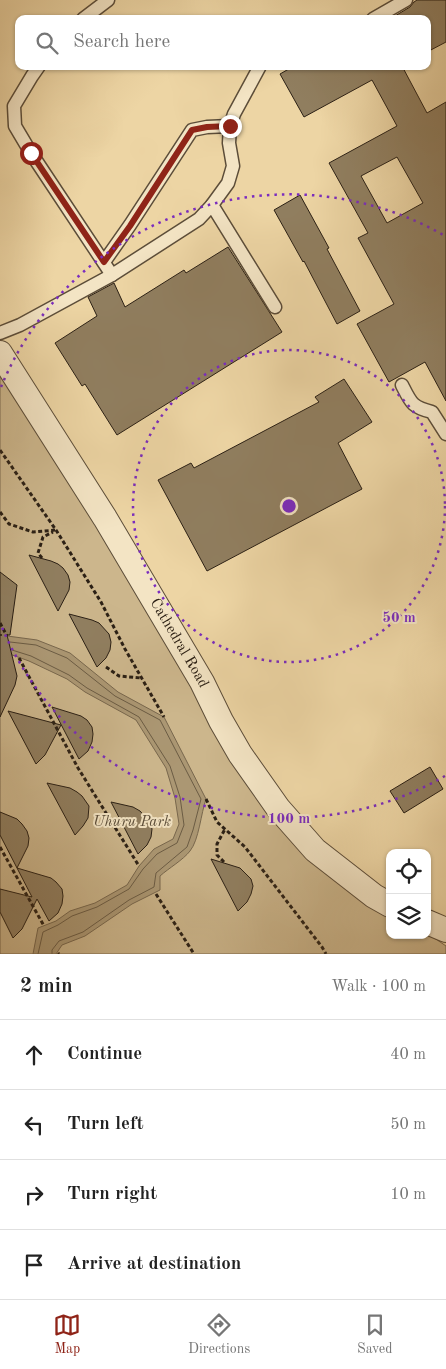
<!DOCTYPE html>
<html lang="en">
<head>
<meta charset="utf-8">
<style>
	:root { --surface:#fff; --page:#f6f6f6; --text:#222; --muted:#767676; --line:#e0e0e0; --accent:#8f2418 }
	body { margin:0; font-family:"Old Standard TT",serif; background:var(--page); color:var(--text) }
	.controls { position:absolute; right:15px; bottom:15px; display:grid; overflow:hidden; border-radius:10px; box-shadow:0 1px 4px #0004 }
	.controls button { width:45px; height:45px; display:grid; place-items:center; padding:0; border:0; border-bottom:1px solid var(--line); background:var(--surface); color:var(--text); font:25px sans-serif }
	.stop { position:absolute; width:15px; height:15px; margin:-11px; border:4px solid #8f2418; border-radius:50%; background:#fff }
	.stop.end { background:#8f2418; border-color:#fff; box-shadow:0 1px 5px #0008 }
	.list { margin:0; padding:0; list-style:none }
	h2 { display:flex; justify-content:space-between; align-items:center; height:65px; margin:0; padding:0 20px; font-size:21px }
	h2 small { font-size:16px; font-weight:400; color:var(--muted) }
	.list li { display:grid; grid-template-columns:32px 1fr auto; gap:15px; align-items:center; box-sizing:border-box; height:70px; padding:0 20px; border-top:1px solid var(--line) }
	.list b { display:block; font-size:19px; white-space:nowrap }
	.list em { font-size:16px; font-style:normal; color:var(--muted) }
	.icon { flex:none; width:28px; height:28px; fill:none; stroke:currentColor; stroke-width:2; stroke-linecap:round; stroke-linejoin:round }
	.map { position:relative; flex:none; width:446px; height:954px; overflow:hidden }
	.search { position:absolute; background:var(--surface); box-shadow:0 1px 4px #0004; left:15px; right:15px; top:15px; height:55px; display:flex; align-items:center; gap:12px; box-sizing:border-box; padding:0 18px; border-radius:10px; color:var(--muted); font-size:19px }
	.sheet { height:345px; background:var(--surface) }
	nav { display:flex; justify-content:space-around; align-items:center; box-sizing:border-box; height:70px; border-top:1px solid var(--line); background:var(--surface); font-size:14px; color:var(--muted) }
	nav a { display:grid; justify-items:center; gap:2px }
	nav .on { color:var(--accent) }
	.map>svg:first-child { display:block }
	.green { fill:#ccb68c; stroke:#7c6b50 }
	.water { fill:#ab9773; stroke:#78674d }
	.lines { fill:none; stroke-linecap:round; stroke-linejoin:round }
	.shore { stroke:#6b5c44; stroke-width:1 }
	.building { fill:#907e5f; stroke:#2b2015; fill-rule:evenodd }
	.service-casing { stroke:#5c4d39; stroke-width:15 }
	.minor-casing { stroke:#5c4d39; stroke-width:26 }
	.path { stroke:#2b2015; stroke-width:3; stroke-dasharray:4 2.5; stroke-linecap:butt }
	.service { stroke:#f3e4c4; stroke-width:12 }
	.minor { stroke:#f3e4c4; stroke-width:24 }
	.route { stroke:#8f2418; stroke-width:6 }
	.ring { fill:none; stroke:#7b2cbf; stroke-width:2.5; stroke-dasharray:2.5 5 }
	.labels { text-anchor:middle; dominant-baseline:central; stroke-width:4; stroke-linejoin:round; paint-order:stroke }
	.street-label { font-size:15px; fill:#2b2015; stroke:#f3e4c4 }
	.park-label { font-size:15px; font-style:italic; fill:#5b4d39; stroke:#f3e4c4 }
	.centre { fill:#7b2cbf; stroke:#f3e4c4; stroke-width:2.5 }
	.ring-label { font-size:15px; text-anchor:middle; font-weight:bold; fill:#7b2cbf; stroke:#f3e4c4; stroke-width:4; stroke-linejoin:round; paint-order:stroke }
</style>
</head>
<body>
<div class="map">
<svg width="446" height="954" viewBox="0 0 446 954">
	<rect width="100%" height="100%" fill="#edd5a4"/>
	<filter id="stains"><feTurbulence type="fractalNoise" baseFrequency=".004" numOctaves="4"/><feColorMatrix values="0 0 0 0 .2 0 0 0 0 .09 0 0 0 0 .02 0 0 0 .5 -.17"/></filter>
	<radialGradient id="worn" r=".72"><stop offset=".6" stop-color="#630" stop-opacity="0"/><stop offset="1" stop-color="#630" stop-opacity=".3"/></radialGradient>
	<!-- green -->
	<polygon class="green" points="0,353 278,808 390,906 390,935 427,935 427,933 446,946 446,954 0,954"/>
	<!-- water -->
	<path class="water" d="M0 635 37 640 70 653 118 692 164 717 206 799C201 813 199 840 190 851 183 860 169 868 160 876V890L132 904 85 936 62 945 56 954H33L38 928 56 921 70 911 95 903 127 885 139 866 154 849 173 839 179 824 175 798 166 768 136 720 85 692 67 679 29 661 1 651Z"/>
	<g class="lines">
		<!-- shore -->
		<g class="shore">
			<polyline points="10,642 36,645 67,658 115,696 160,720 201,799 193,830 187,847 156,873 154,887 129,900 83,932 59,941 52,950 52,954"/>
			<polyline points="12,650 31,656 69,675 87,688 139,717 170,766 180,797 184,825 177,843 157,854 143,869 129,889 97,907 72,916 58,925 43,932 38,954"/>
		</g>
	</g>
	<!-- building -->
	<g class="building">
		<polygon points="417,0 446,0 446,42 427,52 427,19 390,19 410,7 414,2"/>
		<path d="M294 66H402L427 113 446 102V401L425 362 389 382 357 324 394 304 358 238 368 233 329 163 397 126 372 80 304 117 280 74ZM397 157 423 203 387 223 361 176Z"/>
		<polygon points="300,195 329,248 327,249 360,311 337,324 304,261 303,262 274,210"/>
		<polygon points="228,247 282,332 117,435 85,384 82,386 55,343 97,316 88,297 114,283 125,307 184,270 186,273"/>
		<polygon points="344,379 372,422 338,443 362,489 207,571 158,480 191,463 194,468 319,402 315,397"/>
		<polygon points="29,555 51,561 58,564 63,568 68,575 70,582 69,590 58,611"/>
		<polygon points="0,572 17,585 10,635 7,635 17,676 15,685 0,717 0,635 2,635 0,635"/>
		<polygon points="69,614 92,620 99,623 109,634 111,642 110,650 106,658 97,667"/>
		<polygon points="52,707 81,716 87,720 92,727 93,734 92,742 88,751 79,759"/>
		<polygon points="8,711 61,725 45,755 36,764"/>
		<polygon points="430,767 443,789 404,813 390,791"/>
		<polygon points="47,783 70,788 77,792 82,796 89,806 88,818 83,826 75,835"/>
		<polygon points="111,802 133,807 140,811 150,822 152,829 151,837 147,845 138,854"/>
		<polygon points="0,812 17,819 22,824 27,831 29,838 28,846 17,868 0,835"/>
		<polygon points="211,859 240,868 251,879 253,886 251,894 247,902 238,911"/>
		<polygon points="17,868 51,878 56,882 62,889 63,896 62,904 58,913 49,921 37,899 22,929 13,938 0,912 0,889 32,897"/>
	</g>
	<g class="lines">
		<defs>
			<g id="service">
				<polyline points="83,19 108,0"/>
				<polyline points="373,19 406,0"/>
				<polyline points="39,66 32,76 14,106 15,126 31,153 112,275"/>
				<polyline points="212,205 275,307"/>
				<polyline points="104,262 130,225 192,130 207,127 230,126"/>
				<polyline points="0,333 20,325 112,275 199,219 212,205 228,183 233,166 229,143 230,126 234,114 260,66"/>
				<path d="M402 385C411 403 412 407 432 412L446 434"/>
			</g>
			<g id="minor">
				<path id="s1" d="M0 353 105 518 202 682 221 721 240 754 278 808 315 850 374 896 390 905"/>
				<polyline points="427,922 446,930"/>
			</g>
		</defs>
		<!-- service casing -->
		<use href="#service" class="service-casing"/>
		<!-- minor casing -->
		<use href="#minor" class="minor-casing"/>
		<!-- path -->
		<g class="path">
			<polyline points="0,450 56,530 101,602 125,649 164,717"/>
			<polyline points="0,512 9,524 33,532 56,530"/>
			<polyline points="42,558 38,553 43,537 53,532"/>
			<polyline points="0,623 7,636"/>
			<polyline points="19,658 78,768 139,866"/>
			<polyline points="106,667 119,676 141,678"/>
			<polyline points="206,799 217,822 245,847 322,947 326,954"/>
			<polyline points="0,847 44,926"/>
			<polyline points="224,862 217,855 217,844 225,829"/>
			<polyline points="156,894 194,954"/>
			<polyline points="58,953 59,954"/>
		</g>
		<!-- service -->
		<use href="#service" class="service"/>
		<!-- minor -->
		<use href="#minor" class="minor"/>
	</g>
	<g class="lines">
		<!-- route -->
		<polyline class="route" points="31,153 104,262 130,226 192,130 207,127 230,126"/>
	</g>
	<!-- distance rings -->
	<g class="ring">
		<circle cx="289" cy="506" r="156"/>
		<path d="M445 776A312 312 0 0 1 1 625M1 387A312 312 0 0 1 445 236"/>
	</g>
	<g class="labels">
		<!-- street labels -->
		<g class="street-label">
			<text stroke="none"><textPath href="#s1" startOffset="341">Cathedral Road</textPath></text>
		</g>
		<!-- park labels -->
		<g class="park-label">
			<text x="132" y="822">Uhuru Park</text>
		</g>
	</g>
	<circle cx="289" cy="506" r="8" class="centre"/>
	<g class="ring-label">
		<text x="399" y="622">50 m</text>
		<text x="289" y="823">100 m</text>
	</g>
	<rect width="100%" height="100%" filter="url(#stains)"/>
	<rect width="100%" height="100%" fill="url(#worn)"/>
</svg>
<div class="controls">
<button><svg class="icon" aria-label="locate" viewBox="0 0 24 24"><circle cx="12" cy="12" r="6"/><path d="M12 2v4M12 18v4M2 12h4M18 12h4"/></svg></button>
<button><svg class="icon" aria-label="layers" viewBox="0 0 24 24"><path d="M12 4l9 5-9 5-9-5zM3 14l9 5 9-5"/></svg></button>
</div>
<div class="stop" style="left:31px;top:153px"></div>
<div class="stop end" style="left:230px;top:126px"></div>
<div class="search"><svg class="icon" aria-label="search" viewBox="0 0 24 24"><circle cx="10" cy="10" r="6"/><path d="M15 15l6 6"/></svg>Search here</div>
</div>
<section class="sheet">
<h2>2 min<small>Walk · 100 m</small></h2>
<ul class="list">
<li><svg class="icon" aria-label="ahead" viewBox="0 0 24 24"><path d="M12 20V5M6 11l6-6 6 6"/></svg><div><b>Continue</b></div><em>40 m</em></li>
<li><svg class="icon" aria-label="left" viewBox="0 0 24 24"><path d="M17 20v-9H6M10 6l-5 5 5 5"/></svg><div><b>Turn left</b></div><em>50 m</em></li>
<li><svg class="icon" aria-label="right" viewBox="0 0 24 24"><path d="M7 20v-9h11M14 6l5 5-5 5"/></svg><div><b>Turn right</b></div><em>10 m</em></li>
<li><svg class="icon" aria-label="arrive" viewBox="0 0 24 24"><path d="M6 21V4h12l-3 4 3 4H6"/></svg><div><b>Arrive at destination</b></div></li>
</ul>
</section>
<nav>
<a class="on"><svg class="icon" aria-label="map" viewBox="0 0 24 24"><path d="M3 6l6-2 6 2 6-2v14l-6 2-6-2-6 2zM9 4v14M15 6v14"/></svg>Map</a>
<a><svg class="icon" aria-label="directions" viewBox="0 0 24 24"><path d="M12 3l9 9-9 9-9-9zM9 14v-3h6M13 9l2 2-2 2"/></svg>Directions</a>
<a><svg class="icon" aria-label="saved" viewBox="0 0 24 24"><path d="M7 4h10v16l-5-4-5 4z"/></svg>Saved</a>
</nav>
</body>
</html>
